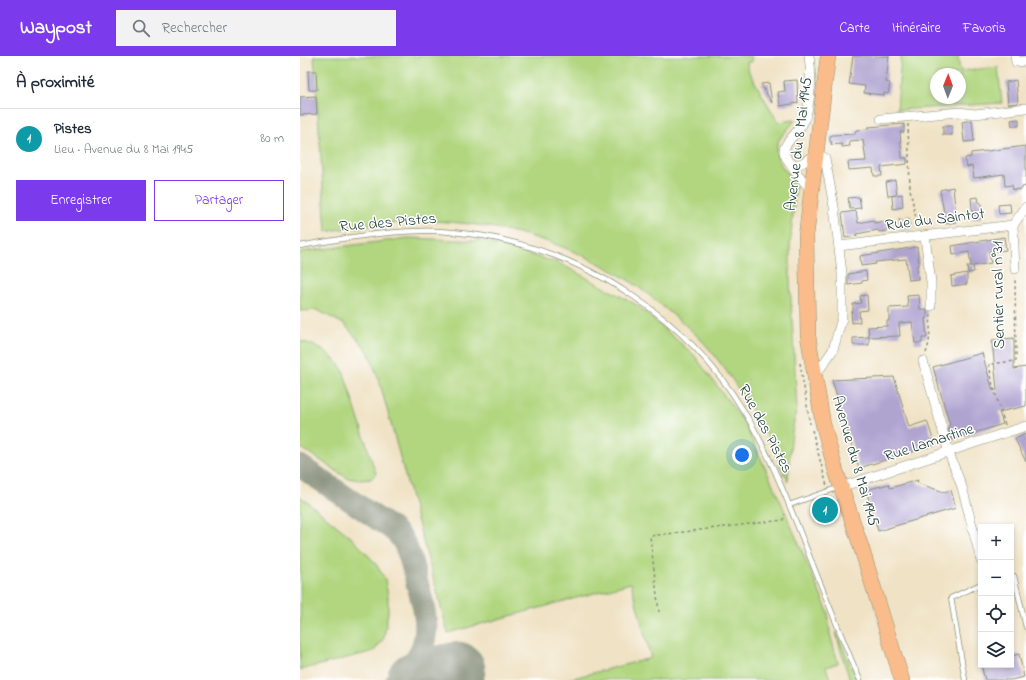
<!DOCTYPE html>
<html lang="fr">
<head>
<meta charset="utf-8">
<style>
	:root { --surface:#fff; --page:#f2f2f3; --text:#1f2937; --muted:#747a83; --line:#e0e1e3; --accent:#7c3aed }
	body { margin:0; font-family:"Indie Flower",sans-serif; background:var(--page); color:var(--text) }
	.controls { position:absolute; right:12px; bottom:12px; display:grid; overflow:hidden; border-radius:0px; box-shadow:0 2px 6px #0003 }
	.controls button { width:36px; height:36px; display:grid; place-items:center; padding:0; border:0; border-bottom:1px solid var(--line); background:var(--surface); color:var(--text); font:20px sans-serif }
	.compass { position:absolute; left:630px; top:12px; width:36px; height:36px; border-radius:50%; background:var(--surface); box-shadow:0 2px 6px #0003; rotate:1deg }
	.you { position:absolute; left:442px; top:399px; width:14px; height:14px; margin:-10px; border:3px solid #fff; border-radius:50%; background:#1a73e8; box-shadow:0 0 0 6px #1a73e833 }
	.badge { display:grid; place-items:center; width:26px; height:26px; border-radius:50%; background:var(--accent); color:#fff; font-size:13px; font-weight:700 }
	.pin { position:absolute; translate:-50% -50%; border:2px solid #fff; box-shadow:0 1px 4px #0006 }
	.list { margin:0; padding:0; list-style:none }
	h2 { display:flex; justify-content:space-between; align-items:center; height:52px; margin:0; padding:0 16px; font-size:17px }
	h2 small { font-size:13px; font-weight:400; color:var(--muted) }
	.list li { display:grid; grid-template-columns:26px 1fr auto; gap:12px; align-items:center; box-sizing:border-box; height:60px; padding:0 16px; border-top:1px solid var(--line) }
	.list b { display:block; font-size:15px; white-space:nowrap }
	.list p { margin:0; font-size:13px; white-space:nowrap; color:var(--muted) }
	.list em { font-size:13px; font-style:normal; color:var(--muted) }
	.actions { display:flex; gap:8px; padding:12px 16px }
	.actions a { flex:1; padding:9px 0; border:1px solid var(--accent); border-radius:0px; text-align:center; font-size:14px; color:var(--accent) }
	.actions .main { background:var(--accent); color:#fff }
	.icon { flex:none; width:22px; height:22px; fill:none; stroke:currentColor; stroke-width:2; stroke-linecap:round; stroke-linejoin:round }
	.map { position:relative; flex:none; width:726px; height:624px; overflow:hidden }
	header { display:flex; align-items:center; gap:24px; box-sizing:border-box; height:56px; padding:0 20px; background:var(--accent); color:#fff }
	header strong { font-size:19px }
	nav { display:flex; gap:22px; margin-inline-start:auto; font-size:14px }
	.search { width:280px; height:36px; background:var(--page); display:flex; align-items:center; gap:10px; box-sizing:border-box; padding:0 14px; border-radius:0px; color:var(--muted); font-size:15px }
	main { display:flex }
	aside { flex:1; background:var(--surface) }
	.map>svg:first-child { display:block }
	.green { fill:#b1d67f; stroke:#688a5a; fill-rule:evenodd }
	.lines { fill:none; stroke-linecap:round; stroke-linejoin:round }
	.taxiway { stroke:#88907c; stroke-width:23 }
	.runway { stroke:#88907c; stroke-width:57 }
	.building { fill:#afa3d0 }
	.service-casing { stroke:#88907c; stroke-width:6 }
	.minor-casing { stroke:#88907c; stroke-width:10 }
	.primary-casing { stroke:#88907c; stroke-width:16 }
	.path { stroke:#88907c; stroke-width:1.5; stroke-dasharray:3 3; stroke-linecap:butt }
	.service { stroke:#fff; stroke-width:4.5 }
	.minor { stroke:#fff; stroke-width:9 }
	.primary { stroke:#f9bc8a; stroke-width:15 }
	.labels { text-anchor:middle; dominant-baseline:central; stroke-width:3; stroke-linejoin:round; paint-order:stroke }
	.street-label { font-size:16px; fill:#1f3d34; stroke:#fff }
</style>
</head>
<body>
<header>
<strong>Waypost</strong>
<div class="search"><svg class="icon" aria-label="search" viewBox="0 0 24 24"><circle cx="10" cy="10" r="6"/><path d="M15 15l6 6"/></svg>Rechercher</div>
<nav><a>Carte</a><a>Itinéraire</a><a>Favoris</a></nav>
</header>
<main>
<aside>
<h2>À proximité<small></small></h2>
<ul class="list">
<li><span class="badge" style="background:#0f9aa8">1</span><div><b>Pistes</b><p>Lieu · Avenue du 8 Mai 1945</p></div><em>80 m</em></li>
</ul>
<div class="actions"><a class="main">Enregistrer</a><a>Partager</a></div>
</aside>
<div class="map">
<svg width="726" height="624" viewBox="0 0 726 624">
	<rect width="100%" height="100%" fill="#fff"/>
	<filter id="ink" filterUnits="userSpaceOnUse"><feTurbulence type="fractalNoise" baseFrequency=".025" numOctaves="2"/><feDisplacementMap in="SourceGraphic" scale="8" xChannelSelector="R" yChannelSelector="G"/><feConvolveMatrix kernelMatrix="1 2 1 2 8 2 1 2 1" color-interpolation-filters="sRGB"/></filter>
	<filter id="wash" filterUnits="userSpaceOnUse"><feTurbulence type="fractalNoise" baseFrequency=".012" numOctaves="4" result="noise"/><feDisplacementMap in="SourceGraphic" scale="16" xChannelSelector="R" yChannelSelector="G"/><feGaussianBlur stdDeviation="0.9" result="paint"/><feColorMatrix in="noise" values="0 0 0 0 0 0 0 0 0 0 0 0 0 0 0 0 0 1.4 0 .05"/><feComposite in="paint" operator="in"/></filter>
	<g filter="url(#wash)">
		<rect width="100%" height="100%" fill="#f0e2c4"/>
		<!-- green -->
		<g class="green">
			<path d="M14 0H451L452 6H447L449 16 478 66 495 64C491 70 486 75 481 81 468 99 485 114 496 127L490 190V226L497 353C490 377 490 401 488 425L487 426V419H484C474 389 458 361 439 334 429 318 418 303 405 288 394 276 380 264 367 254 352 241 336 228 318 218 268 188 208 170 149 166 125 164 101 166 77 169 60 171 42 172 26 176Z"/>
			<path d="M601 0H658L660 15 698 11 702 47 597 54ZM636 18H660V42H636Z"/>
			<polygon points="108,182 182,185 259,207 337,249 394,299 444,366 480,444 528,556 530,578 538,607 526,611 530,624 265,624 351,602 331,527 148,577 79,324 68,295 44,268 17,254 0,255 0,196"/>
			<path d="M0 285C18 289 33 299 43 314L76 418 71 423 60 424 47 422 0 391Z"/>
			<polygon points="0,440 52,482 76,508 85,523 88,540 88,556 84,582 74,595 0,614"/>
			<polygon points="536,576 536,575 557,624 550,624 542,599"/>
		</g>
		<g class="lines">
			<!-- taxiway -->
			<path class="taxiway" d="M0 410 91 472C95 476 99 479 102 483 110 496 113 513 117 527 120 538 124 549 125 560 129 585 118 610 97 624"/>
			<!-- runway -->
			<polyline class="runway" points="115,624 157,614"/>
		</g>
		<g id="blocks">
			<!-- building -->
			<g class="building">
				<polygon points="553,0 589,0 586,26 590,27 588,38 584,37 584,39 564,37 565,30 549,28"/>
				<polygon points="8,15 16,15 17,34 9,34"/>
				<polygon points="497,24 498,47 480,50 478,36 485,35 484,25"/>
				<polygon points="716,24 718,47 708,48 706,26"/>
				<polygon points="469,27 472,47 461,28"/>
				<polygon points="16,40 17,58 0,59 0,41"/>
				<polygon points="719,63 719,70 712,70 711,64"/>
				<polygon points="672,64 674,85 664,86 662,66"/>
				<polygon points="604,68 604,76 600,76 602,102 607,102 607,108 581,111 582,120 574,120 573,112 549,114 548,106 566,105 563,84 549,85 550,90 542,91 542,88 531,89 532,86 530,86 530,80 533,79 555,78 556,74 568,73 568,71"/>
				<rect x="643" y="70" width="9" height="9"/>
				<polygon points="726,90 726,130 722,131 722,133 713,134 712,129 705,130 704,118 674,122 672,110 667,111 665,102 671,101 671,97"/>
				<polygon points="595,124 597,139 602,138 603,151 593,153 592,140 596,139 588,140 586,126"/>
				<polygon points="653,131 656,161 655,161 656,166 646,168 640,134"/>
				<polygon points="559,141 561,152 550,153 548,142"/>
				<polygon points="678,141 679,147 681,147 682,162 673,163 671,142"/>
				<polygon points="710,148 711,157 699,158 698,149"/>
				<polygon points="556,155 558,167 574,164 574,167 586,165 587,175 579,176 578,174 556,178 557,180 545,182 542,157"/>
				<polygon points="609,162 610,172 601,173 599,163"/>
				<polygon points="704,181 706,194 689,196 691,207 673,210 674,216 668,217 667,210 671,210 669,196 653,199 652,190"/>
				<polygon points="617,191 619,206 619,209 617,209 618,223 609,224 606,203 575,206 576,208 561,210 560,200"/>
				<polygon points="566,215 567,224 562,225 562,227 548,229 548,218"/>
				<polygon points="667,217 667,228 652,230 651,220"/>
				<polygon points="567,239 568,254 559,255 560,266 552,267 551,256 553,256 553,248 561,247 560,240"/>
				<polygon points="619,239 620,253 627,254 627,262 625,262 627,282 622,282 622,287 615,287 612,266 599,267 600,280 569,281 568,271 587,270 587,265 589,265 589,252 608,251 607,240"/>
				<polygon points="569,281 569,289 553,289 553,282"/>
				<polygon points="714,282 714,313 726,311 726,350 699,356 703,368 651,384 648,370 650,369 633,311 682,297 693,335 697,334 692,284"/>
				<polygon points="594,321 609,371 627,365 635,389 559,412 532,324"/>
				<polygon points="726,378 726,406 715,383"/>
				<polygon points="618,424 617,427 644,436 651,434 656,452 578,475 566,434 589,428 590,432"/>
				<polygon points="719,598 724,621 711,624 685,624 681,609 711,609 711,600"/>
			</g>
		</g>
	</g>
	<g filter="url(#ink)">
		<use href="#blocks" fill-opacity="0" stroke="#88907c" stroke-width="1"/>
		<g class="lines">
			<defs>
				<g id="service">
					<path d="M0 190C40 183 79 176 120 175 141 174 163 177 184 180 290 199 387 262 443 354 466 391 482 431 498 471 518 522 538 573 560 624"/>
					<polyline points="489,449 540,431"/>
					<polyline points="711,520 714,520 726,571"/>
					<polyline points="665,624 651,542 681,528"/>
				</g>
				<g id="minor">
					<path d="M509 0C512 19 511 50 503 67 499 75 484 87 484 95 484 98 486 101 487 103 495 116 508 103 516 97L525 102 534 151 542 217V262L533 294 515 320"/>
					<polyline points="715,0 716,6 726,5"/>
					<polyline points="581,63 659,56 675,58 726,52"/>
					<polyline points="490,106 495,115 511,134"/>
					<polyline points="713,169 715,213"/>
					<polyline points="625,181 631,226 631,250"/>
					<polyline points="539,190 713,169 726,151"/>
					<polyline points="623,305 649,397 662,431 681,504"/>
					<polyline points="541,431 726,370"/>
				</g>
				<polyline id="primary" points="528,0 506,180 508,280 523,368 535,412 562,494 602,624"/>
			</defs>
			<!-- service casing -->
			<use href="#service" class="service-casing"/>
			<!-- minor casing -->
			<use href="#minor" class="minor-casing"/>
			<!-- primary casing -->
			<use href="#primary" class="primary-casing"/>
			<!-- path -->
			<g class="path">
				<polyline points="608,68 610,133 618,172"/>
				<polyline points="498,88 499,98"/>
				<polyline points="626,297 629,287 631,258"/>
				<polyline points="500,307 510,368"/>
				<polyline points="705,369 693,330 689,308 716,305 715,221"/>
				<polyline points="512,374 527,430"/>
				<polyline points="359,556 350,480 483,464 485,458"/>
			</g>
			<!-- service -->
			<use href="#service" class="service"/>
			<!-- minor -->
			<use href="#minor" class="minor"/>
			<!-- primary -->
			<use href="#primary" class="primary"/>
		</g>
	</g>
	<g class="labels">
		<!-- street labels -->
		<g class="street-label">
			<text transform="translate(499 88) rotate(-83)">Avenue du 8 Mai 1945</text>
			<text transform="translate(635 164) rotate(-7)">Rue du Saintot</text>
			<text transform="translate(88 167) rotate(-5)">Rue des Pistes</text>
			<text transform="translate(699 239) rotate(-91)">Sentier rural n°31</text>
			<text transform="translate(465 373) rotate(62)">Rue des Pistes</text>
			<text transform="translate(629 387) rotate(-18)">Rue Lamartine</text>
			<text transform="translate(555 405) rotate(74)">Avenue du 8 Mai 1945</text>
		</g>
	</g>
</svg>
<div class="controls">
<button>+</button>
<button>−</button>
<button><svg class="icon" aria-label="locate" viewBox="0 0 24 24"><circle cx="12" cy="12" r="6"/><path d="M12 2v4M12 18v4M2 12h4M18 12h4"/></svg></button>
<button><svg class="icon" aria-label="layers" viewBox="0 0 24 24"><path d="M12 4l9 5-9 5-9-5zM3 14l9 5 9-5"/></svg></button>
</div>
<svg class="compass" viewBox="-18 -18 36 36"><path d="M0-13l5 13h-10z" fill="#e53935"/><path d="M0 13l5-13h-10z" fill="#747a83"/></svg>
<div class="you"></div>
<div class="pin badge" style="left:525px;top:454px;background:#0f9aa8">1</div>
</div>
</main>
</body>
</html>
